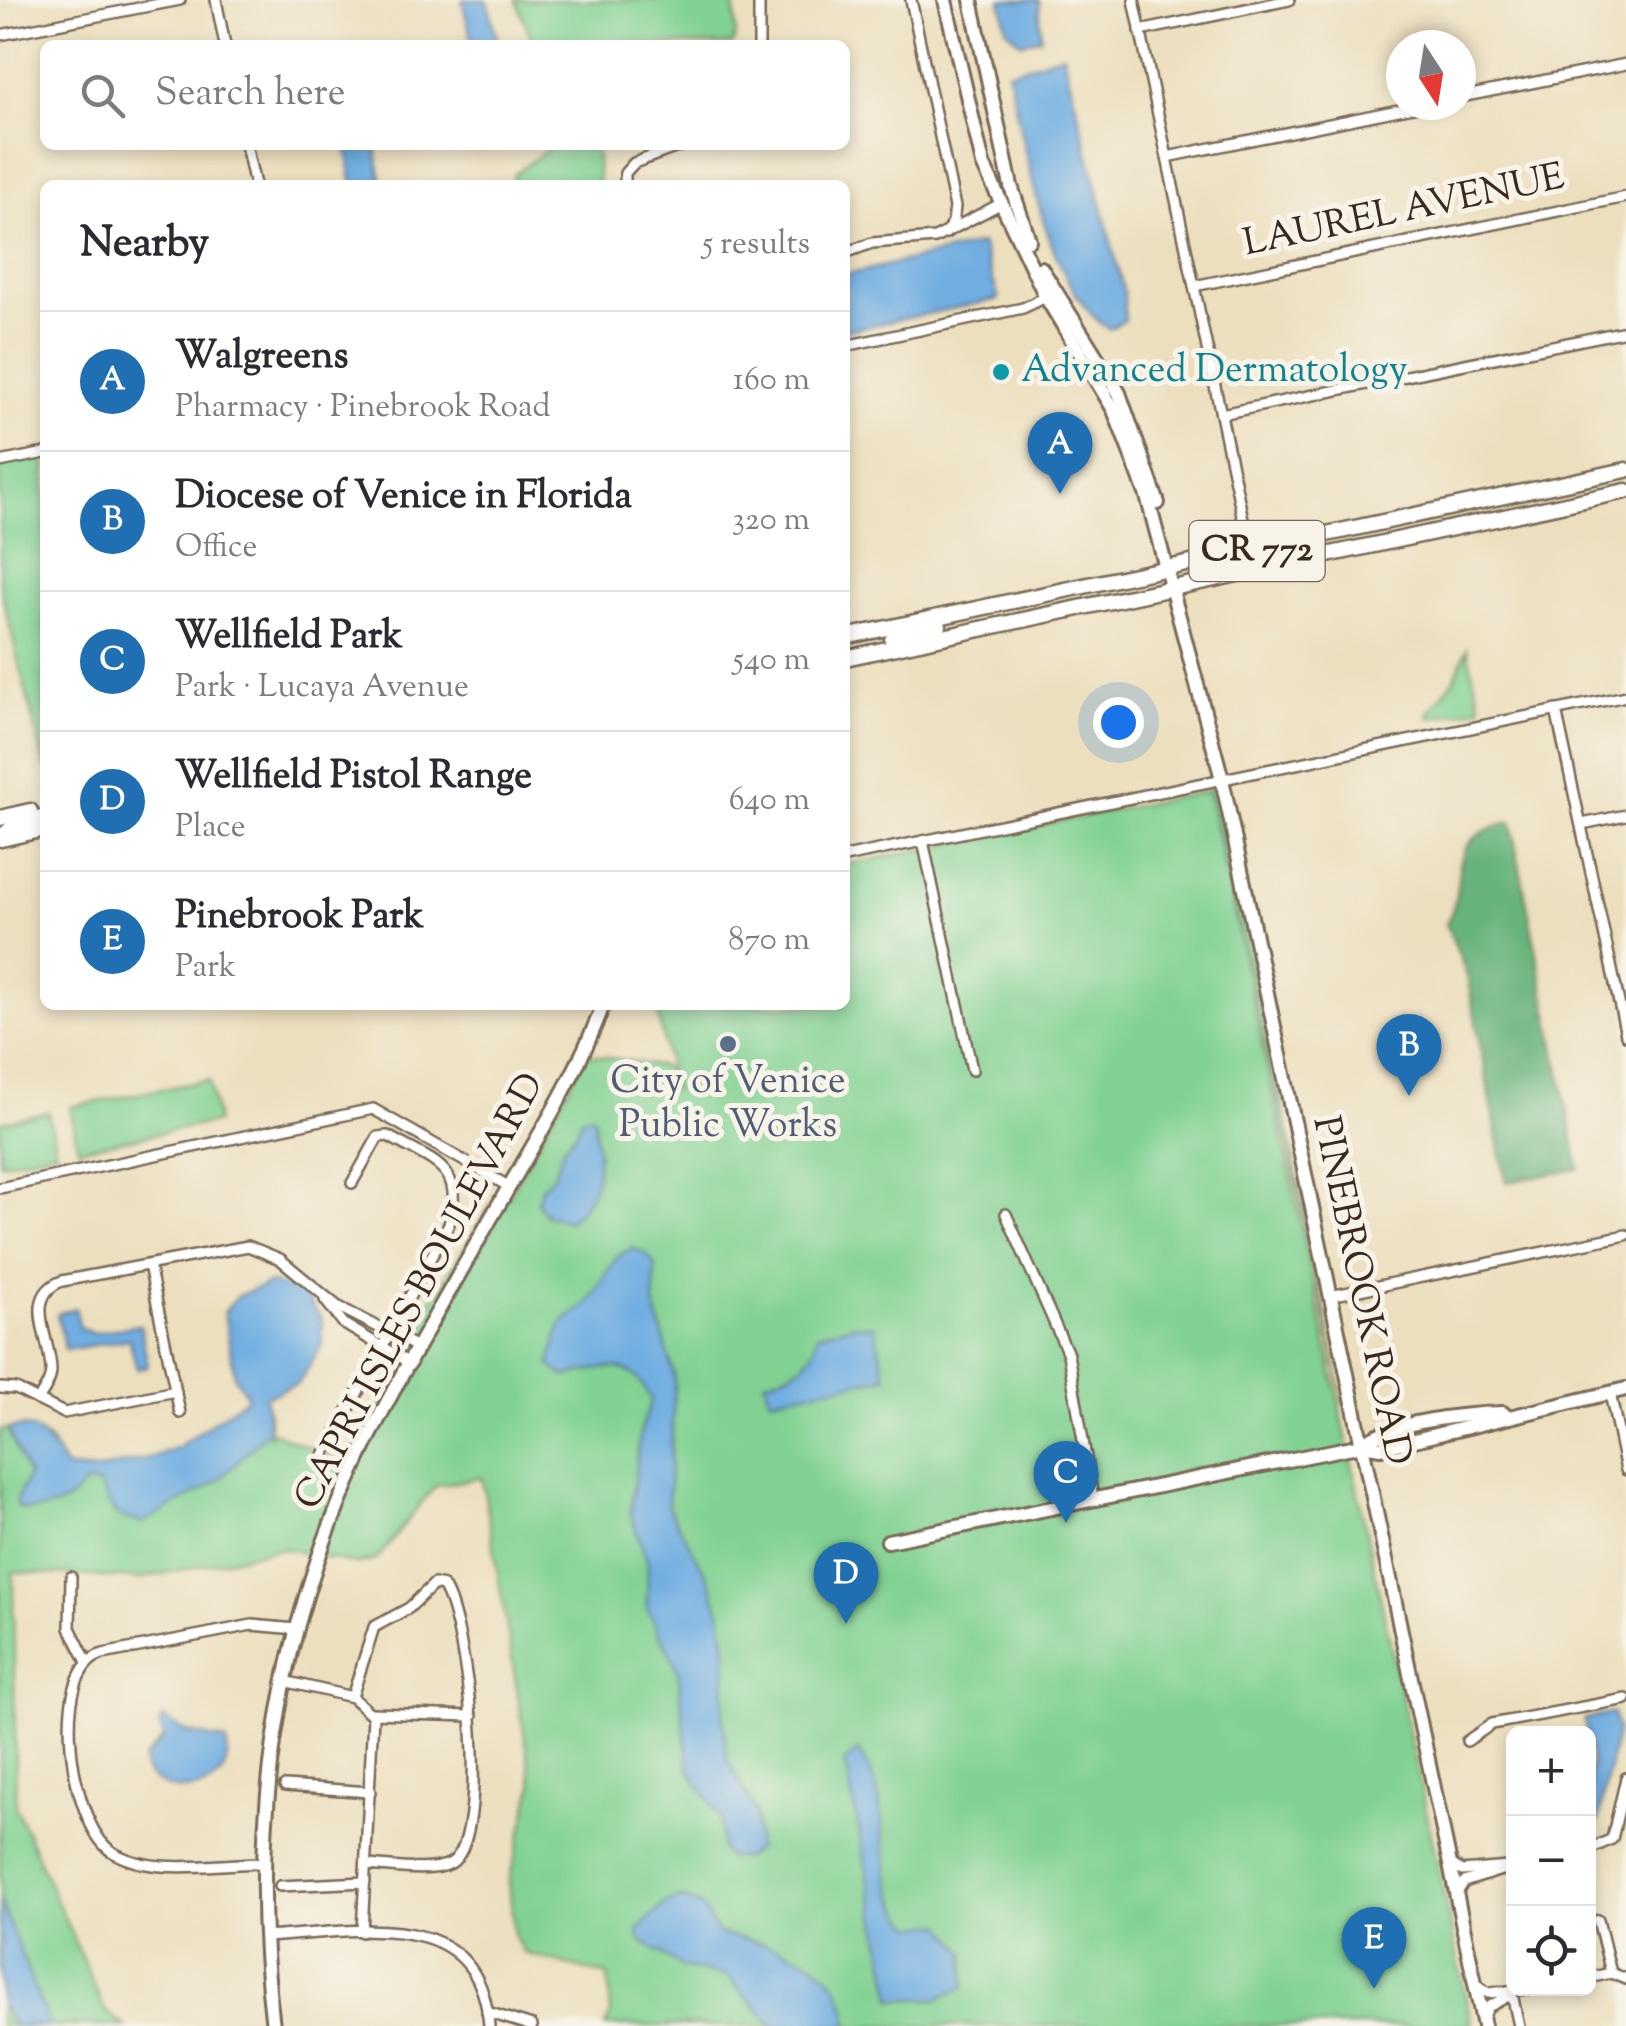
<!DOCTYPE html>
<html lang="en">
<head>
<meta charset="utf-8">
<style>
	:root { --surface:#fff; --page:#f7f7f7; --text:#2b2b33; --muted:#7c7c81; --line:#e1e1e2; --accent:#1f6fb2 }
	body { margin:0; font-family:"Sorts Mill Goudy",serif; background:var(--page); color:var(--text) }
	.controls { position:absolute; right:30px; bottom:30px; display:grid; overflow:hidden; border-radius:15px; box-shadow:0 5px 15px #0003 }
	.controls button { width:90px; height:90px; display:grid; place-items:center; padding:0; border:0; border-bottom:2px solid var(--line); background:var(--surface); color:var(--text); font:50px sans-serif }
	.compass { position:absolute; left:1386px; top:30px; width:90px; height:90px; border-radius:50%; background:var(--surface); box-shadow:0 5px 15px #0003; rotate:168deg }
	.you { position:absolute; left:1118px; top:722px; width:35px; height:35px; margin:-25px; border:8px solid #fff; border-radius:50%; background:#1a73e8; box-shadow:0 0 0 15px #1a73e833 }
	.badge { display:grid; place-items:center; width:65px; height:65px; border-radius:50%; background:var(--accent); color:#fff; font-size:32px; font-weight:700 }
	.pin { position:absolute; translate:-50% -82px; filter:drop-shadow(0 2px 5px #0008) }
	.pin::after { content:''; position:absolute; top:52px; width:35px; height:30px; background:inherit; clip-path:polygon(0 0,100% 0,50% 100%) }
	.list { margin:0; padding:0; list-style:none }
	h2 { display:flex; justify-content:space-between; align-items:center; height:130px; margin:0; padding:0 40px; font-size:42px }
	h2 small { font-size:32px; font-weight:400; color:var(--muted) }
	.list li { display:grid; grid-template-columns:65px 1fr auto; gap:30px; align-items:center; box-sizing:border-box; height:140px; padding:0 40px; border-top:2px solid var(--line) }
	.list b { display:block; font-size:38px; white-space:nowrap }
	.list p { margin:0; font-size:32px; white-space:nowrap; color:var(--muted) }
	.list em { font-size:32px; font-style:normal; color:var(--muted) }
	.icon { flex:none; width:55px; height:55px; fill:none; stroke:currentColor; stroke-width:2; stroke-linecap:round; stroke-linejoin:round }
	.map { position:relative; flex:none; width:1626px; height:2026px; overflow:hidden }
	.search { position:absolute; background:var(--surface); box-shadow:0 5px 15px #0003; left:40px; top:40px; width:810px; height:110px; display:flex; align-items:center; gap:25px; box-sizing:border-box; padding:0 35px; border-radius:15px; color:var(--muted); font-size:38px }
	.panel { position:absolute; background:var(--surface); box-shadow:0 5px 15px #0003; left:40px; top:180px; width:810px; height:830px; border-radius:15px }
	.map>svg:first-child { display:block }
	.green { fill:#80d192; stroke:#5e7e58; stroke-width:2.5 }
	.forest { fill:#68b37c; stroke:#526e4d; stroke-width:2.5 }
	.water { fill:#70ade1; stroke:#566c80; stroke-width:2.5 }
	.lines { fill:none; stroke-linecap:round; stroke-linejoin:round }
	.street-casing { stroke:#796956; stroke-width:14 }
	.secondary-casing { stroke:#796956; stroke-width:18 }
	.primary-casing { stroke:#796956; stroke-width:19 }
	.street { stroke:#fff; stroke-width:9 }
	.secondary { stroke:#fff; stroke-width:12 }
	.primary { stroke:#fff; stroke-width:14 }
	.culture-dot { fill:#0f9aa8; stroke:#f7f3e8; stroke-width:4 }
	.service-dot { fill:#5c6f8a; stroke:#f7f3e8; stroke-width:4 }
	.labels { text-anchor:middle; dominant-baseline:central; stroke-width:10; stroke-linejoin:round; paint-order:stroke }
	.shield { fill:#f7f3e8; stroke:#73665b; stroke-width:2.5 }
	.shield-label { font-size:35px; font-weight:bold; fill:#3b2a1e }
	.street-label { font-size:38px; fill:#3b2a1e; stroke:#f7f3e8 }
	.culture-label { font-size:38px; fill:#0d838f; stroke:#f7f3e8; text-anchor:start }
	.service-label { font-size:38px; fill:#4e5e75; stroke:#f7f3e8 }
</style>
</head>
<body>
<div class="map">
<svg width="1626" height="2026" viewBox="0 0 1626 2026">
	<rect width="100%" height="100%" fill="#f7f3e8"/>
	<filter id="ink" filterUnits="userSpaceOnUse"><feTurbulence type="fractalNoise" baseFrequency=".01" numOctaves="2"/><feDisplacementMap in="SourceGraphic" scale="20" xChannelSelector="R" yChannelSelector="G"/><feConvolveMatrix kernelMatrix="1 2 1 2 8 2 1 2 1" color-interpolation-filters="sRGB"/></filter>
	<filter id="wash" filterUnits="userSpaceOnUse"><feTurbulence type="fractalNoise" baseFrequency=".0048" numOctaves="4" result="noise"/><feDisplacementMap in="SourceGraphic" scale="40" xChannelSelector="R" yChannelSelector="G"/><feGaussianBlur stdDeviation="2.25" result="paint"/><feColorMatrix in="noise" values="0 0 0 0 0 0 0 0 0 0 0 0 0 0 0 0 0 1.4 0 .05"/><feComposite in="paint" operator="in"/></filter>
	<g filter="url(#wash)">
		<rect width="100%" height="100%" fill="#ecdfbe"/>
		<!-- green -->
		<g class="green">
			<polygon points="516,0 734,0 736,34 732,45 534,45"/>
			<polygon points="553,145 596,145 599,185 511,185 514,174"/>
			<polygon points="45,449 45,769 0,586 0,459"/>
			<polygon points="1467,649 1481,707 1430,718 1428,714 1454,679"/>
			<polygon points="1217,782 1344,1405 1209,786"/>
			<path d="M1208 791 1472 2026H605L611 2014 608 1976 524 1953 514 1935 509 1881 533 1786 482 1478 436 1485 376 1560 356 1564 281 1548 139 1579 13 1572 16 1808 105 2011 125 2026H0V1430L26 1427 49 1440 66 1468 94 1471 153 1457 178 1447 248 1397C271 1403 270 1415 269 1436L273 1432 347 1464 421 1316 493 1203 373 1442 587 1054 665 1067 674 1092 656 1005H845V865Z"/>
			<polygon points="209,1080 217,1122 78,1149 70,1107"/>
			<polygon points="48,1112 56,1151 0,1163 0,1122"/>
		</g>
		<!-- forest -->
		<path class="forest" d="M1511 822 1579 1169 1506 1182 1467 975 1446 923C1471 884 1437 839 1511 822Z"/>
		<!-- water -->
		<g class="water">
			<polygon points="462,0 487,0 499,45 473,45"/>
			<polygon points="1001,0 1039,0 1041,37 1022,43 1007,29"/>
			<path d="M1063 54 1124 293 1125 320 1109 329C1046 290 1024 141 1008 72Z"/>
			<polygon points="346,145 376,145 382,185 353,185"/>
			<polygon points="981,244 999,299 845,331 845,275"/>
			<path d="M588 1115 594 1117C598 1164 606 1186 569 1221L546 1215 537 1202 542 1187 554 1175 564 1146 578 1130 581 1117Z"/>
			<path d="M633 1248 649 1256 655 1266 654 1303 675 1378 668 1507 709 1579 721 1614 727 1653 723 1716 727 1758 756 1813 757 1849 745 1858H728L721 1850V1819L689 1769 678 1670 647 1608 648 1563 630 1513 640 1434 651 1400C630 1352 603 1370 564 1376L550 1365 561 1324 589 1302 617 1257Z"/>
			<path d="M270 1283 303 1293 322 1320V1345L299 1383 265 1397 269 1430 218 1481 142 1523 116 1515 98 1484H85C68 1505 46 1514 18 1508L16 1502 28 1476 8 1430C36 1417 54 1448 66 1468L94 1471 153 1457 178 1447 248 1397 235 1377 224 1313 237 1296Z"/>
			<polygon points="75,1308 80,1328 92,1333 140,1325 148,1366 137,1369 129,1339 65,1350 57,1314"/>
			<path d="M853 1325 874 1326 886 1377 770 1399 765 1381C791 1374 815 1365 817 1334Z"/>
			<polygon points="1613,1713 1617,1729 1598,1822 1589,1829 1589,1767 1592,1766 1584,1719"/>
			<path d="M164 1718 186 1732 226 1741C238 1792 172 1805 145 1771L144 1758 164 1738 160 1722Z"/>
			<path d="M858 1751C898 1800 868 1878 913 1926L943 1924 965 1952V1987L937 1999H893L845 1762Z"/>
			<path d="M682 1898 702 1906 718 1934C774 1945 847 1957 848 2026H774L727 1976 681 1967 639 1939 638 1930 665 1903Z"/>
			<polygon points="0,1900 49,2026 13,2026 0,2004"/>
		</g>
	</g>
	<g filter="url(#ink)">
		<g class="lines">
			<defs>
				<g id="street">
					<polyline points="216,0 225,45"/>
					<polyline points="911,0 955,207 953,222 946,233"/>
					<polyline points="1134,0 1250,553"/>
					<polyline points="1140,31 1289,0"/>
					<polyline points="0,35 180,0"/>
					<polyline points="759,45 759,0"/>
					<polyline points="1461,97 1626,64"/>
					<polyline points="246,145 255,185"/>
					<polyline points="1167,157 1423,105"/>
					<polyline points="625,185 625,173 634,163 683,145"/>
					<polyline points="845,253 872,243 935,238 1002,203"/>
					<polyline points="1194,286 1626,197"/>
					<polyline points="845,346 1023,308 1046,297"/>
					<polyline points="1221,414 1626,331"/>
					<polyline points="0,462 45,453"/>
					<polyline points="1556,710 1626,1035"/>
					<polyline points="1582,824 1626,815"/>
					<polyline points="923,841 972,1070"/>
					<polyline points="845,857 1626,696"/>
					<polyline points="0,1188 373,1109 508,1186"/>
					<polyline points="1006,1214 1068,1354 1093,1498"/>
					<polyline points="149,1265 180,1413"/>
					<polyline points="1330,1296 1626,1235"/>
					<polyline points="325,1300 344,1324 411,1364"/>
					<polyline points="0,1388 16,1389 64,1413 176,1391"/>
					<polyline points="1610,1393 1626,1470"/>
					<path d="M38 1400C44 1391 51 1381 51 1370 51 1340 22 1296 62 1281L248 1246 280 1259 337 1306 419 1348"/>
					<path d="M320 1462 449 1224C466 1165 432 1162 388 1136L378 1137 352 1183"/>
					<polyline points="71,1577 70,1628 86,1660"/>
					<polyline points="284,1681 352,1697 373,1716 362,1932"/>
					<path d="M352 1697 374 1627 409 1608 434 1584 443 1586C467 1621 493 1837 451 1863 431 1874 389 1866 366 1865"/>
					<polyline points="372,1713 472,1716"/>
					<polyline points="1467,1741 1492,1724 1626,1699"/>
					<polyline points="285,1786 370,1792"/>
					<polyline points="1588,1850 1612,1839 1626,1778"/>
					<path d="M263 1863C218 1863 150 1877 111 1851 70 1822 48 1668 103 1654L252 1625 296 1629"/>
					<polyline points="1451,1864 1462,1871 1508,1867"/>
					<polyline points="280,1886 365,1882"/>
					<polyline points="1456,1894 1464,1882 1514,1866"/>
					<polyline points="1598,1920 1611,1973 1626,1979"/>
					<path d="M264 1937C351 1933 480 1900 489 2026"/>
					<polyline points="1588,1978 1611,1973"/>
					<polyline points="1476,1984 1488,1993 1538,1988"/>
					<polyline points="1512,1994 1519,2026"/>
					<polyline points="487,2012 532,2026"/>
					<polyline points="1483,2019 1488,2007 1512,1994"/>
				</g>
				<g id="secondary">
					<polyline points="945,0 983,164 1046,297 1114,410 1147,496 1161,549 1222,779 1484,2026"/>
					<polyline points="971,0 1011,186 1029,240"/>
					<polyline points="1041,268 1119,393 1158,503"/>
					<path d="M1362 1445C1389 1421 1467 1414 1503 1413"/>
					<polyline points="888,1541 1362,1445 1381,1448 1626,1389"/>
					<path d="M273 2026C248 1834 274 1641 356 1465 393 1385 440 1309 483 1232 524 1159 574 1084 603 1005"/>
				</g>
				<g id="primary">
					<polyline points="845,637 1626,470"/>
					<polyline points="892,640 939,626"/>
					<polyline points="845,658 1626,491"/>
					<polyline points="0,818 30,811"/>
					<polyline points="0,838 17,824 45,817"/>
					<polyline points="1,839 45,829"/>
				</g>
			</defs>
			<!-- street casing -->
			<use href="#street" class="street-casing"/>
			<!-- secondary casing -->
			<use href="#secondary" class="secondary-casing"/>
			<!-- primary casing -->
			<use href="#primary" class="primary-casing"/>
			<!-- street -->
			<use href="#street" class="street"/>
			<!-- secondary -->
			<use href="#secondary" class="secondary"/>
			<!-- primary -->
			<use href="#primary" class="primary"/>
		</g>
	</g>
	<!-- markers -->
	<circle class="culture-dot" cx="1001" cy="372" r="10"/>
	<circle class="service-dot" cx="728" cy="1044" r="10"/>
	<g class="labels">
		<!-- shield labels -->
		<rect class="shield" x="1189.5" y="521" width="135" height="60" rx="8"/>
		<g class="shield-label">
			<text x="1257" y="551">CR 772</text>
		</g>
		<!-- street labels -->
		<g class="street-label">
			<text transform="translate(1404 212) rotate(-12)">LAUREL AVENUE</text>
			<text transform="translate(1360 1291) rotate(78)">PINEBROOK ROAD</text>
			<text transform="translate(421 1292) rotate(-62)">CAPRI ISLES BOULEVARD</text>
		</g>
		<!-- culture labels -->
		<g class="culture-label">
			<text x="1021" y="372">Advanced Dermatology</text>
		</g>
		<!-- service labels -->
		<g class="service-label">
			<text x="728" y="1083">City of Venice<tspan x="728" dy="44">Public Works</tspan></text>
		</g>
	</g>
</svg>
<div class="controls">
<button>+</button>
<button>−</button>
<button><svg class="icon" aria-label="locate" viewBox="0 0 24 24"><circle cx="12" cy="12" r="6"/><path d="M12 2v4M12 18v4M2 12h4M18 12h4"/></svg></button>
</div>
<svg class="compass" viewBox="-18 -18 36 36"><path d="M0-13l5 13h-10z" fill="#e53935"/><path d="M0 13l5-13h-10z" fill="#7c7c81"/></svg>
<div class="you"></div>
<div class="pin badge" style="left:1060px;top:494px">A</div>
<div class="pin badge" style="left:1409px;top:1096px">B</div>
<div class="pin badge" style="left:1066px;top:1523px">C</div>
<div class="pin badge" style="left:846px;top:1624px">D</div>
<div class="pin badge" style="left:1374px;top:1989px">E</div>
<div class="search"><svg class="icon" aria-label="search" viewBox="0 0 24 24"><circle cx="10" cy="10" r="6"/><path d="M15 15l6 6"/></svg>Search here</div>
<section class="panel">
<h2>Nearby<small>5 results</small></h2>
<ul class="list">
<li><span class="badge">A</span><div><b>Walgreens</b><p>Pharmacy · Pinebrook Road</p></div><em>160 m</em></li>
<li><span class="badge">B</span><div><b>Diocese of Venice in Florida</b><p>Office</p></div><em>320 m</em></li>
<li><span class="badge">C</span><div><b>Wellfield Park</b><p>Park · Lucaya Avenue</p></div><em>540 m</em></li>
<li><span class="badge">D</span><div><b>Wellfield Pistol Range</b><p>Place</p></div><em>640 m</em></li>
<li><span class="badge">E</span><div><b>Pinebrook Park</b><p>Park</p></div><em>870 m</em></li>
</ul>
</section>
</div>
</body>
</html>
